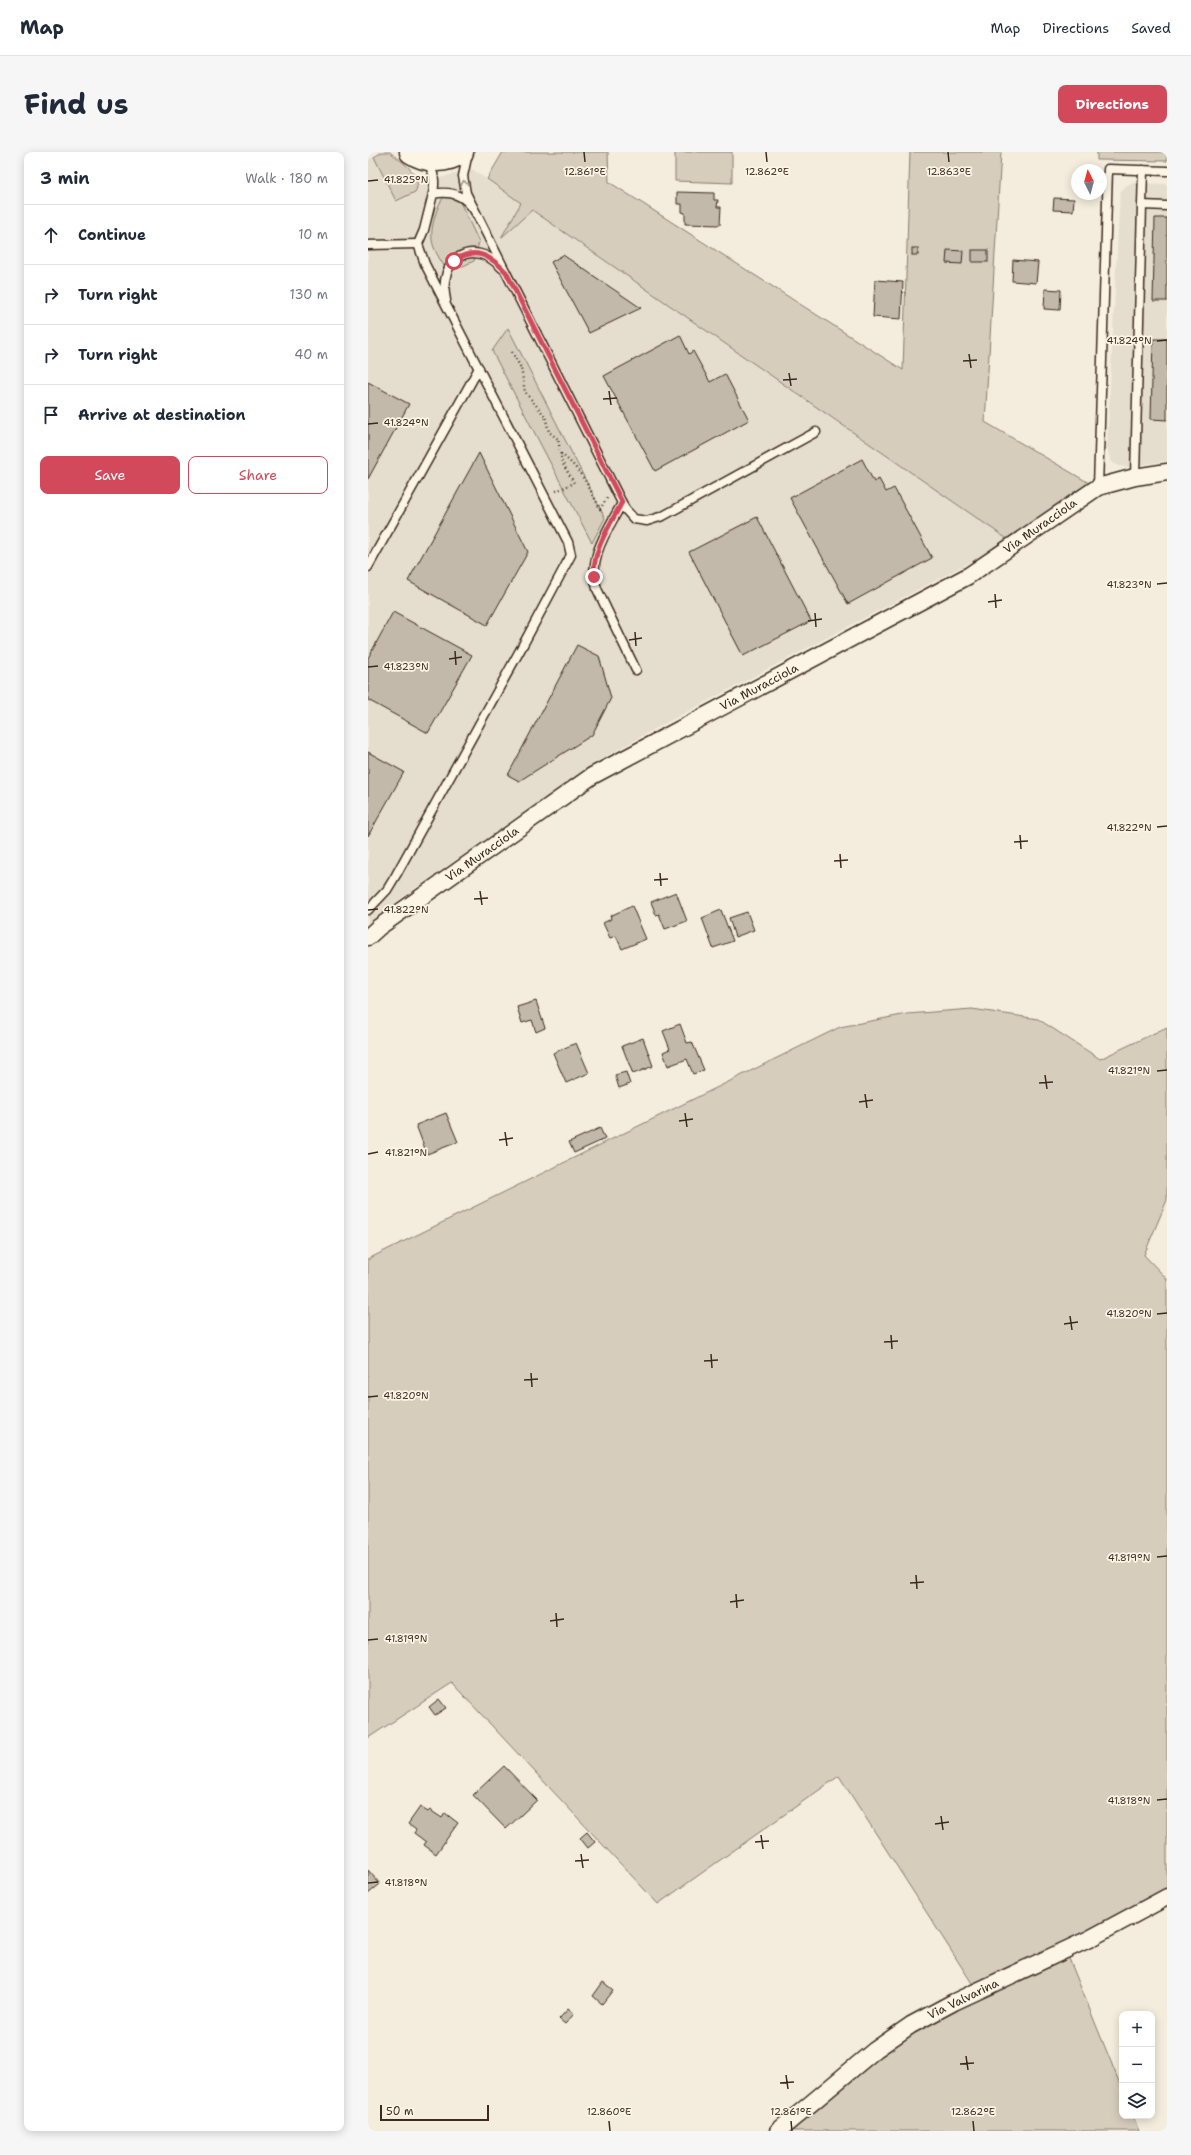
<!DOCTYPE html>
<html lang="en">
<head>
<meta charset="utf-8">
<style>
	:root { --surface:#fff; --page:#f6f6f7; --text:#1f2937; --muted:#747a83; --line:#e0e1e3; --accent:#d1495b }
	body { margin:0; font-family:"Shantell Sans",sans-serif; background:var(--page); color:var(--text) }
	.controls { position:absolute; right:12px; bottom:12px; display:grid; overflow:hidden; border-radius:8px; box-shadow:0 2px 10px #0003 }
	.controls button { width:36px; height:36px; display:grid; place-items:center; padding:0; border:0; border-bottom:1px solid var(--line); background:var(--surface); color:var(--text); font:20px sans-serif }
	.compass { position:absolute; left:703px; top:12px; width:36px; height:36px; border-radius:50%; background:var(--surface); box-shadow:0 2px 10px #0003; rotate:354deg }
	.scale { position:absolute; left:12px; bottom:10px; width:109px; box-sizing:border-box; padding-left:4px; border:2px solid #3b2a1e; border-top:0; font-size:11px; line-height:14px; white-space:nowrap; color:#3b2a1e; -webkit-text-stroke:3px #fcf5e5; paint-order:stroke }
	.stop { position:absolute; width:12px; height:12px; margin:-9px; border:3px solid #d1495b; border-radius:50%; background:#fff }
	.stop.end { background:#d1495b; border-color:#fff; box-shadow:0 1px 4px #0008 }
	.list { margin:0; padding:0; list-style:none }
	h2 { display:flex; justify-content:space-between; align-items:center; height:52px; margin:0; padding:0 16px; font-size:17px }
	h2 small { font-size:13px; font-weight:400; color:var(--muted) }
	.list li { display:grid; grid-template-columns:26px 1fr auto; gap:12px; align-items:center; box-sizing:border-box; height:60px; padding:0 16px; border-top:1px solid var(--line) }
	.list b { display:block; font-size:15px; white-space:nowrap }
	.list em { font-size:13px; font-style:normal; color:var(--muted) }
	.actions { display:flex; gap:8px; padding:12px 16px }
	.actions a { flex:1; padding:9px 0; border:1px solid var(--accent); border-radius:8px; text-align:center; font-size:14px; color:var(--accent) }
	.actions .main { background:var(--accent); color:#fff }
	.icon { flex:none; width:22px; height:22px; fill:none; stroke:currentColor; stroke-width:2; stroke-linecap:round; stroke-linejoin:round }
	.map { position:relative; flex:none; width:799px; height:1979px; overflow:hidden; border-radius:8px }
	header { display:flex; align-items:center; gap:24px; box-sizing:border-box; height:56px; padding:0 20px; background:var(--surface); border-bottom:1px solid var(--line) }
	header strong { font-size:19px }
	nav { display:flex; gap:22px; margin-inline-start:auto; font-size:14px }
	.intro { display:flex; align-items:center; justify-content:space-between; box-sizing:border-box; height:96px; padding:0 24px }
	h1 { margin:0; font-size:28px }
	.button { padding:10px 18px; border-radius:8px; background:var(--accent); color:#fff; font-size:14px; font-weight:700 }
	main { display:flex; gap:24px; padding:0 24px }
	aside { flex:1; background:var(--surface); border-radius:8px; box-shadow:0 2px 10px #0003 }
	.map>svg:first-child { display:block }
	.built { fill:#e5ddce }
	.green { fill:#d6cdbd; stroke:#887c6e }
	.building { fill:#c3b9aa; stroke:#3b2a1e }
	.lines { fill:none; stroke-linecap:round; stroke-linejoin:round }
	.service-casing { stroke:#3b2a1e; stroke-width:11 }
	.minor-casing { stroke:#3b2a1e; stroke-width:19 }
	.primary-casing { stroke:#3b2a1e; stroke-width:25 }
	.path { stroke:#3b2a1e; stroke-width:2.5; stroke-dasharray:1 3; stroke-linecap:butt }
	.service { stroke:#fcf5e5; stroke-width:8 }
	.minor { stroke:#fcf5e5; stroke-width:16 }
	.primary { stroke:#fcf5e5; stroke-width:22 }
	.oneway { stroke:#9c9082 }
	.route { stroke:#d1495b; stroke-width:5 }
	.ticks { fill:none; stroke:#3b2a1e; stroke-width:1.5 }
	.labels { text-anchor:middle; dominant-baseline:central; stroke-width:3.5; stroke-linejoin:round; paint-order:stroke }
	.street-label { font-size:12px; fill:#3b2a1e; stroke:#fcf5e5 }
	.ticks-label { font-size:10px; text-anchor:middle; fill:#3b2a1e; stroke:#fcf5e5; stroke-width:3.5; stroke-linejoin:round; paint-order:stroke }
</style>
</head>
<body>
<header>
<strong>Map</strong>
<nav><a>Map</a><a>Directions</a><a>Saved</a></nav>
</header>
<div class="intro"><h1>Find us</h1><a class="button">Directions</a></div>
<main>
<aside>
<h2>3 min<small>Walk · 180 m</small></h2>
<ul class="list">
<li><svg class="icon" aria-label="ahead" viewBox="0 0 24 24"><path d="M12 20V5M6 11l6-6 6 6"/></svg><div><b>Continue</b></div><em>10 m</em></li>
<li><svg class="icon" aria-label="right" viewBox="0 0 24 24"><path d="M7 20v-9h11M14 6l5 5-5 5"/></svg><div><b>Turn right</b></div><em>130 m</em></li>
<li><svg class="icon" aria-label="right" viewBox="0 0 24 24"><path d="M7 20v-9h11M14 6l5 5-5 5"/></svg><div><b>Turn right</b></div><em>40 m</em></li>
<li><svg class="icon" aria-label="arrive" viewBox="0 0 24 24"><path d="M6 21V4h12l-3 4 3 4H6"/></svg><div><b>Arrive at destination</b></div></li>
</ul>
<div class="actions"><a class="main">Save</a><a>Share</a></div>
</aside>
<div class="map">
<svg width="799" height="1979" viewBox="0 0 799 1979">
	<rect width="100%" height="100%" fill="#f4eddd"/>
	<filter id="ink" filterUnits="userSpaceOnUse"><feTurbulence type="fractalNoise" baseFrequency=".025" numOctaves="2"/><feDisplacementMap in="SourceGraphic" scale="8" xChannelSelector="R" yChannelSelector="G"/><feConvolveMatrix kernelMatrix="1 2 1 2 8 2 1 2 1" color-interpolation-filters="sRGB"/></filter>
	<g filter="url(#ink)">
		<!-- built -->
		<g class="built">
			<polygon points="14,0 22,0 44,19 49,32 104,17 642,389 281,580 225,612 11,762 0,772 0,8"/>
			<polygon points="765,31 799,32 799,309 758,315 750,314 743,310 739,295 752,40 759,33"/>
		</g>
		<!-- green -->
		<g class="green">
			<path d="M14 0H22C32 9 57 23 47 40L28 49 6 5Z"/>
			<polygon points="135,0 240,0 241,30 535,218 542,0 633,0 617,270 721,331 642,389 164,58 133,86 153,51 119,27"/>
			<polygon points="307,0 364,0 364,31 307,29"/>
			<polygon points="729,0 799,0 799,9 729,8"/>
			<path d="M77 44 88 46 92 50 111 90 106 109 86 118 76 114C72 107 65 97 64 88 62 77 69 51 77 44Z"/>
			<polygon points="140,176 237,366 224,391 124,199"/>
			<polygon points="604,857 670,867 732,907 799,875 799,1048 776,1103 799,1127 799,1745 698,1799 754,1937 754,1964 765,1964 771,1979 410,1979 497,1905 609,1839 471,1624 290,1752 84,1531 0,1586 0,1107 472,875 539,862"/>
		</g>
		<!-- building -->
		<g class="building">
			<polygon points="309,40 346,41 346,48 350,48 349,55 353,55 352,73 317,72 317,61 314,60 314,52 309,52"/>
			<polygon points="686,46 706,47 705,59 685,58"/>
			<polygon points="787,66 799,66 799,149 785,149"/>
			<rect x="544" y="96" width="6" height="7"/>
			<polygon points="579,98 595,99 594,112 578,111"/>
			<rect x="604" y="98" width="16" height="12"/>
			<polygon points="195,103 273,156 221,181 183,110"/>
			<polygon points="645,108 670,110 668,131 644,129"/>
			<polygon points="507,128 535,130 533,167 505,165"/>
			<polygon points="677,137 693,138 692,158 676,157"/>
			<polygon points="312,183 321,202 325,199 342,230 357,222 381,268 287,319 236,224"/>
			<polygon points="785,187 799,187 799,268 783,267"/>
			<polygon points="0,230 41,252 0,327"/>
			<polygon points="111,301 160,400 119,473 40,429"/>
			<polygon points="494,307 506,330 511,327 518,340 526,336 564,406 480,452 422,346"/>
			<polygon points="389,365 443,469 375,504 321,400"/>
			<polygon points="25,460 104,503 60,581 0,548 0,506"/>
			<polygon points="209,493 231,504 243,546 224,583 151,629 140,623"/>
			<polygon points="0,600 36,620 0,684"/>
			<polygon points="308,740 319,769 297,777 291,762 288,763 283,750"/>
			<polygon points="264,754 278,787 254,797 248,784 242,786 235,771 243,767 242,764"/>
			<polygon points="353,758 365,789 345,796 334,766"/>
			<polygon points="379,760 386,778 367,785 361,766"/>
			<polygon points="168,849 177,876 168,880 164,868 154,871 149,855"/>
			<polygon points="312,872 319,891 324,890 336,918 325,922 319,907 300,914 295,900 302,897 295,879"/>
			<polygon points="275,886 285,914 265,922 254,894"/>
			<polygon points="208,891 221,921 198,931 185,901"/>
			<polygon points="258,920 262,932 251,936 247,923"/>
			<polygon points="78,961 90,990 59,1002 48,973"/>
			<polygon points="232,976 237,987 206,1001 201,990"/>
			<polygon points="71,1547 78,1556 67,1563 61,1555"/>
			<polygon points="136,1614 169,1648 138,1677 105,1643"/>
			<polygon points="52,1655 60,1660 62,1658 74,1666 77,1661 90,1671 68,1702 56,1693 58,1690 46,1681 48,1678 40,1672"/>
			<polygon points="219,1680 227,1690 220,1696 212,1686"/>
			<polygon points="0,1718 12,1732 0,1742"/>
			<polygon points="235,1830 245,1838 234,1852 225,1844"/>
			<polygon points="200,1857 206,1862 197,1872 191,1867"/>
		</g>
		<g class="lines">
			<defs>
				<g id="service">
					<polyline points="100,1 95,24 98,41 257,357 266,367 279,369 295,364 448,280"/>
					<path d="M58 10C67 19 67 30 65 42"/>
					<polyline points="774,53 775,18"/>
					<polyline points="0,93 50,92"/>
					<path d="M78 148C69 107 104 84 134 116"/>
					<polyline points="767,325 774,53 799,54"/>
					<polyline points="730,335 740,17 799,19"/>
					<path d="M254 351C240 378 219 405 229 437L268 518"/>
					<polyline points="0,415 111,216"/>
					<path d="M0 758 19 738 28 723 156 491 203 403 200 390 57 112 50 92 56 78 65 42C85 38 98 44 108 61"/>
				</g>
				<g id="minor">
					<polyline points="0,785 11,775 224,624 600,424 730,335 767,325 799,320"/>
					<polyline points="410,1979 507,1898 543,1873 586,1850 721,1787 799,1745"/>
				</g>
				<path id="primary" d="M43 0C58 10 79 11 94 0"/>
			</defs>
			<!-- service casing -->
			<use href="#service" class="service-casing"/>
			<!-- minor casing -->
			<use href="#minor" class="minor-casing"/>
			<!-- primary casing -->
			<use href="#primary" class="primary-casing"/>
			<!-- path -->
			<g class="path">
				<polyline points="144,200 153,216 157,240 177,264 181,280 190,287 194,310 206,331 186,340"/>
				<path d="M193 302C212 316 222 336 232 357L239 346"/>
			</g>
			<!-- service -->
			<use href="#service" class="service"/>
			<!-- minor -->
			<use href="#minor" class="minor"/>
			<!-- primary -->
			<use href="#primary" class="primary"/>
		</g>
		<!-- one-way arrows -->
		<defs><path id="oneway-chevron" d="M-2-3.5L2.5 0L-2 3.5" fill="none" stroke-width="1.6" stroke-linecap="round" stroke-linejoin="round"/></defs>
		<use class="oneway" href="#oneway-chevron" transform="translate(96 31) rotate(-99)"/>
	</g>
	<g class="lines" filter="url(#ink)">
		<!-- route -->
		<path class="route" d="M86 109C106 94 123 104 138 120L254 350C242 373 224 399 226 425"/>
	</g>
	<!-- ticks -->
	<path class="ticks" d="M216 0 217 10M398 0 399 10M580 0 581 10M0 29 10 28M789 189 799 188M601 202 603 216M595 209 609 208M421 221 423 234M415 228 429 227M241 239 243 253M235 247 249 246M0 272 10 271M789 432 799 431M627 442 628 456M620 450 634 448M447 461 448 475M440 469 454 467M267 480 268 494M261 488 274 486M87 499 88 513M81 507 94 505M0 515 10 514M789 675 799 674M652 683 653 697M646 690 660 689M472 702 473 716M466 709 480 708M292 721 293 734M286 728 300 727M112 739 114 753M106 747 120 746M0 758 10 757M789 919 799 918M677 923 679 937M671 931 685 930M497 942 499 956M491 950 505 948M317 961 319 975M311 969 325 967M137 980 139 994M131 988 145 986M0 1002 10 1000M789 1162 799 1161M702 1164 704 1178M696 1172 710 1170M523 1183 524 1197M516 1190 530 1189M343 1202 344 1216M336 1209 350 1208M163 1221 164 1235M156 1228 170 1227M0 1245 10 1244M789 1405 799 1404M548 1423 549 1437M542 1431 556 1430M368 1442 369 1456M362 1450 376 1448M188 1461 189 1475M182 1469 196 1467M0 1488 10 1487M789 1648 799 1647M573 1664 575 1678M567 1672 581 1670M393 1683 395 1697M387 1690 401 1689M213 1702 215 1716M207 1709 221 1708M0 1731 10 1730M598 1904 600 1918M592 1912 606 1911M418 1923 420 1937M412 1931 426 1930M241 1969 242 1979M423 1969 424 1979M605 1969 606 1979"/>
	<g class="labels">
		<!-- street labels -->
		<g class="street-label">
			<text transform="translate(672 374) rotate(-35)">Via Muracciola</text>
			<text transform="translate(391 535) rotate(-28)">Via Muracciola</text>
			<text transform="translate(114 702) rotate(-35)">Via Muracciola</text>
			<text transform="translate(595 1847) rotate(-26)">Via Valvarina</text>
		</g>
	</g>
	<g class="ticks-label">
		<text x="217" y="23">12.861°E</text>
		<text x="399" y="23">12.862°E</text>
		<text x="581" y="23">12.863°E</text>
		<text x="38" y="31">41.825°N</text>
		<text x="761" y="192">41.824°N</text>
		<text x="38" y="274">41.824°N</text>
		<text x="761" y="436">41.823°N</text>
		<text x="38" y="518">41.823°N</text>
		<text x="761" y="679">41.822°N</text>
		<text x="38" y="761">41.822°N</text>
		<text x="761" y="922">41.821°N</text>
		<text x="38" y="1004">41.821°N</text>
		<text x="761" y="1165">41.820°N</text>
		<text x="38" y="1247">41.820°N</text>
		<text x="761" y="1409">41.819°N</text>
		<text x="38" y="1490">41.819°N</text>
		<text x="761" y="1652">41.818°N</text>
		<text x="38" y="1734">41.818°N</text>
		<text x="241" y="1963">12.860°E</text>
		<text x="423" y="1963">12.861°E</text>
		<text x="605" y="1963">12.862°E</text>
	</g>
</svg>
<div class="controls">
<button>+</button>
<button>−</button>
<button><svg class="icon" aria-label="layers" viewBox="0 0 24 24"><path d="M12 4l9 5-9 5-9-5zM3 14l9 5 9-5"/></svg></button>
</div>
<svg class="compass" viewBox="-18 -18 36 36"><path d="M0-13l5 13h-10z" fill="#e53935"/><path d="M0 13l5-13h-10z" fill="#747a83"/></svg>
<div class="scale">50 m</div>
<div class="stop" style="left:86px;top:109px"></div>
<div class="stop end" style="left:226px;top:425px"></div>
</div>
</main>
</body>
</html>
